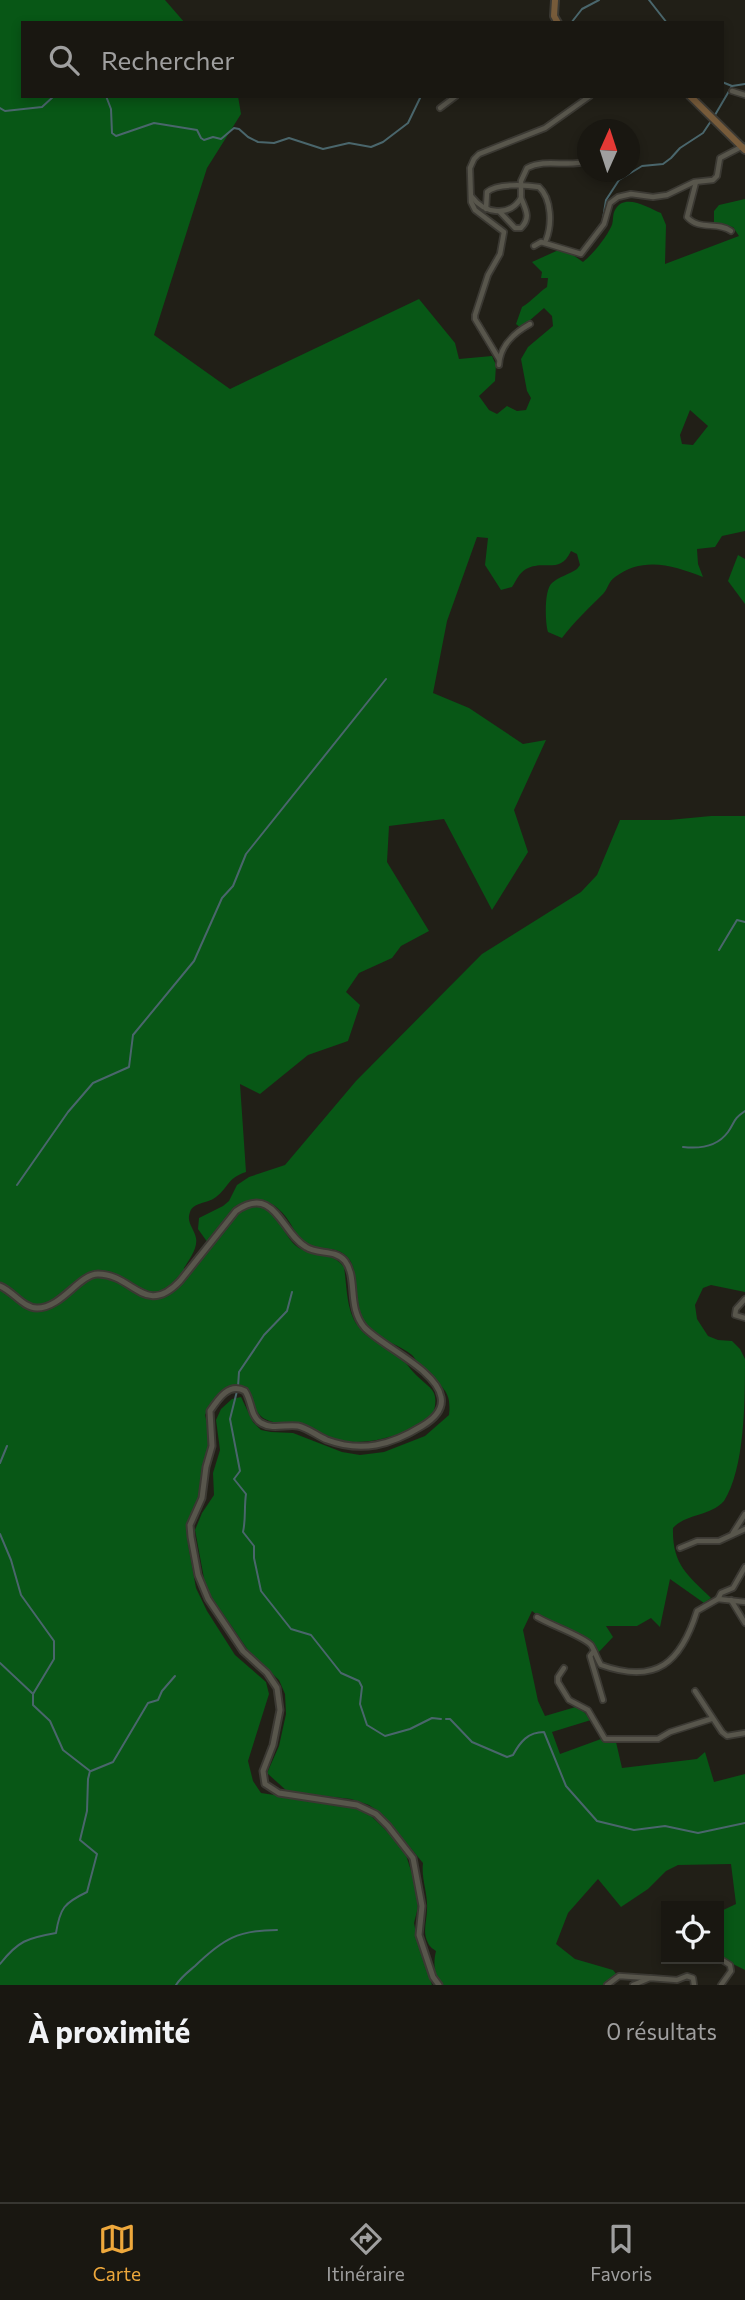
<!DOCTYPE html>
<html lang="fr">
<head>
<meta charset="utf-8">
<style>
	:root { --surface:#191711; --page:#26241f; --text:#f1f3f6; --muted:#9f9f9f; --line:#373631; --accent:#eea83c }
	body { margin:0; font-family:Commissioner,sans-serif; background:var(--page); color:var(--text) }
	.controls { position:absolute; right:21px; bottom:21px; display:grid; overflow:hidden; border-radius:0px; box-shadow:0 4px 10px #0003 }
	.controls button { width:63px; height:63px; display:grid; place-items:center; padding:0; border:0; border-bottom:2px solid var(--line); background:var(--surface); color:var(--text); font:35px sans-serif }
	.compass { position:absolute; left:577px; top:119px; width:63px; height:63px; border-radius:50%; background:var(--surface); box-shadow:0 4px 10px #0003; rotate:3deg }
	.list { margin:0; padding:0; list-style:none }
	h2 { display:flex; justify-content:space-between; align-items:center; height:91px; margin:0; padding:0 28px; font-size:30px }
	h2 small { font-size:23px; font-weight:400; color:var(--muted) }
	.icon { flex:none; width:38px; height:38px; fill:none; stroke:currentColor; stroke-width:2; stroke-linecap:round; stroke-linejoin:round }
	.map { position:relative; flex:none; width:745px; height:1985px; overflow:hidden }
	.search { position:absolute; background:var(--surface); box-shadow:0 4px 10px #0003; left:21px; right:21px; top:21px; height:77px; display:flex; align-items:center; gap:18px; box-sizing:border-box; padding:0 24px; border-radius:0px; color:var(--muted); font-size:26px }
	.sheet { height:217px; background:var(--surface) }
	nav { display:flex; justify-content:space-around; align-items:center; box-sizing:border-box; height:98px; border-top:2px solid var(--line); background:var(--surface); font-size:19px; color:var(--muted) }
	nav a { display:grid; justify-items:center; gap:4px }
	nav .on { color:var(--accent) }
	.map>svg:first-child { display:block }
	.forest { fill:#085716; fill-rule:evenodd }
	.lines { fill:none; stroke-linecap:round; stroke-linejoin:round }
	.stream { stroke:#4a666c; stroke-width:2 }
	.minor-casing { stroke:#3b3933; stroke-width:8 }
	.tertiary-casing { stroke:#3b3933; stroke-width:9 }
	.secondary-casing { stroke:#3b3933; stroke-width:10 }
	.minor { stroke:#58564c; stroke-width:4.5 }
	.tertiary { stroke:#58564c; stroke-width:5 }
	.secondary { stroke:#775b3a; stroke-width:6 }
</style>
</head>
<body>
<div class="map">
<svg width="745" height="1985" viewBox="0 0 745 1985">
	<rect width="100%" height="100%" fill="#211f17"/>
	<!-- forest -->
	<g class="forest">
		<path d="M0 0H165L185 23H23V96H238L241 114 207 168 154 335 230 389 419 299 455 343 459 359 492 356 496 365 495 381 479 396 489 410 497 414 507 406 517 411 526 410 531 398 527 391 521 359 528 347 553 326 552 316 544 308 521 328 516 324 522 307C532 301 538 293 547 287L548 278H541L542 272 532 262 563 248 583 262C592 255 606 238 611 227 614 222 612 215 615 210 624 192 649 208 661 213L666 225 665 264 739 236 733 227 714 225V211L719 205 745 199V531L722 536 715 547 697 549 698 564 703 577C673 565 643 556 615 577 608 582 608 589 603 594 588 609 575 621 562 638L548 632C545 623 544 589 552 583 558 577 570 574 577 569L580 565 577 554 571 551C560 575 545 559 526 569 519 573 516 581 512 587L501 590 485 565 488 538 477 537 447 621 433 693 469 708 523 744 546 740 514 810 528 852 492 910 444 819 389 826 387 862 429 931 401 946 392 958 359 973 346 992 360 1005 348 1041 308 1055 260 1094 240 1084 246 1172C225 1179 229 1189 213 1199 206 1203 193 1203 190 1212 186 1223 194 1228 196 1238 198 1248 189 1260 184 1268L188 1274 235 1214 252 1205C284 1210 281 1237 299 1248 314 1256 333 1252 344 1267 347 1286 346 1310 358 1326 368 1340 384 1345 398 1355 405 1361 410 1369 416 1375 430 1389 439 1389 434 1411 417 1434 366 1447 339 1440 324 1436 313 1426 298 1423 288 1421 275 1425 265 1419 254 1413 252 1398 246 1387 224 1379 215 1398 205 1415L211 1439 204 1462 201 1490 187 1529 188 1544 196 1588 207 1611 235 1655 266 1682 269 1694 248 1761 253 1781 261 1793 349 1806 367 1812 396 1840 406 1855 413 1877 418 1907 414 1923 417 1938 432 1985H0ZM690 410 708 426 693 445 682 444 680 435Z"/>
		<polygon points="738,555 745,559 745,604 728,581"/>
		<path d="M711 816H745V1292L711 1285 703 1288 695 1305 697 1319 708 1336 718 1340 732 1341 740 1349 745 1359C745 1401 745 1468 724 1501 709 1517 687 1513 673 1528 672 1564 687 1575 711 1598L704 1603 670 1579 660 1627 651 1618 637 1626H606L613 1637 597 1654 586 1640 552 1626 532 1611 523 1630 538 1701 545 1716 579 1706 591 1720 552 1732 560 1754 601 1739 607 1743 616 1742 622 1768 697 1759 705 1752 714 1782 745 1774V1970L719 1957V1912L736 1904 731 1864 678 1865 666 1871 648 1889 621 1907 598 1879 568 1913 556 1944 575 1959 613 1970 617 1975 607 1985H442C434 1975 433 1963 436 1951 433 1949 429 1946 428 1943 422 1932 427 1921 427 1909 428 1893 421 1879 423 1863L383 1815 369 1805 351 1799 288 1792 267 1773 279 1746 286 1714 285 1694 279 1680 250 1653 206 1589 195 1530 202 1513 214 1495 213 1473 220 1450 216 1420 221 1409 232 1399 241 1397 253 1422 261 1430 271 1432 293 1433 342 1452 360 1455 384 1452 425 1436 449 1415C452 1389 441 1387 424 1372 419 1368 417 1360 412 1355 400 1345 382 1341 371 1330 351 1312 361 1275 349 1259 337 1243 319 1253 305 1243 297 1237 292 1225 286 1217 253 1177 228 1216 208 1243L198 1229 199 1218 223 1206 229 1201 237 1185 249 1177 285 1165 356 1081 482 954 581 892 597 875 620 820H669Z"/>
	</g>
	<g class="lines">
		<!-- stream -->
		<g class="stream">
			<polyline points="649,0 667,23"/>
			<polyline points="571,23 582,9 599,0"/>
			<polyline points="722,82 732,86 745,84"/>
			<polyline points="106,96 111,109 112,133 116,136 154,123 197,130 201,138 204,140 213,137 221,139 234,128 239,129 248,137 258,142 274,143 289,138 323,149 349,143 371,147 383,142 408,123 421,96"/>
			<polyline points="0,108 5,111 42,107 54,96"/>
			<polyline points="715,115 732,86"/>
			<polyline points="603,219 606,200 619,180 642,166 663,164 671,158 680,148 703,133 711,121"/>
			<polyline points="719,950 737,920 745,922"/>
			<path d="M683 1147C700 1149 717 1147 728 1132 735 1122 733 1119 745 1111"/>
			<polyline points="17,1185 68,1112 93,1083 129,1067 133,1035 194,961 222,898 233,886 246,854 386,679"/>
			<path d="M292 1292 287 1311 264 1335 239 1372 238 1387 230 1419 240 1471 234 1479 246 1494C244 1507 246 1519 243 1532L254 1546V1558L261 1591 291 1629 311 1635 341 1673 359 1681 362 1687 360 1704 367 1725 385 1736 410 1729 432 1718 441 1719"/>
			<polyline points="0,1463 7,1446"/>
			<path d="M0 1534 11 1560 21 1595 54 1641V1659L33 1694V1705L50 1721 63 1750 90 1771 88 1779 87 1811 80 1840 97 1854 87 1892C64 1903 60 1908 56 1933 27 1938 18 1941 0 1964"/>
			<polyline points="0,1663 32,1693"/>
			<path d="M446 1719H450L472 1742 507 1757 513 1755C520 1742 528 1732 544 1732L566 1786 597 1821 634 1830 665 1826 698 1833 745 1823"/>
			<polyline points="91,1771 113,1762 148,1703 158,1700 162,1691 175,1676"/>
			<path d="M176 1985C181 1977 188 1972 195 1966 223 1939 238 1930 277 1930"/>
		</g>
		<defs>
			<g id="minor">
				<polyline points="732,91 745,95"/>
				<polyline points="440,108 456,96"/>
				<path d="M696 182 687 217C699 231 717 221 731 231"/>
				<path d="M472 197C484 213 509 218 521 198V181L527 168C546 158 568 168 588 161"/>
				<path d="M486 209 487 192C497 183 526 185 539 187 552 199 552 225 546 240"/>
				<path d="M500 212 515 228H521C531 218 526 210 521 198"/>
				<polyline points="534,246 541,242 581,254 604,224 610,203 618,197 631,194 653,197 667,195 694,182 713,180 717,176 720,158 743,146"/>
				<polyline points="499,359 475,319 475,315 488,275 500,254 504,232 475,210 471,202 470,168 474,159 479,154 545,128 590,96"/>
				<path d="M499 365C500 345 514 333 530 324"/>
				<polyline points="745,1299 736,1309 735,1315 745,1318"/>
				<polyline points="733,1533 745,1514"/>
				<polyline points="680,1548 697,1541 719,1541 745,1529"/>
				<polyline points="718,1599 745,1602"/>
				<polyline points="731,1600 745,1623"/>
				<path d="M537 1617C550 1625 583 1636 591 1645 595 1651 597 1659 601 1665 657 1685 681 1662 697 1611L718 1599 721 1593 733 1588 745 1567"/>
				<polyline points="594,1651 590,1656 603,1700"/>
				<polyline points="564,1668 558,1677 558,1682 569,1700 588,1710 605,1739 658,1739 670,1732 711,1719"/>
				<polyline points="695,1691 722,1732 727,1736 745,1733"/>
				<polyline points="719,1958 730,1965 731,1971 721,1985"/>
				<polyline points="607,1985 619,1976 649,1978"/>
				<polyline points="633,1985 650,1978 677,1980 687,1976 693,1978 694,1985"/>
			</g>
			<path id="tertiary" d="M0 1286C13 1291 23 1308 37 1308 62 1308 79 1274 98 1274 133 1274 145 1318 180 1281L236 1211C275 1184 281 1233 306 1247 318 1255 335 1249 345 1261 358 1278 347 1307 364 1327 381 1346 437 1370 441 1397 444 1411 432 1420 422 1426 391 1445 362 1453 327 1440 317 1436 308 1428 298 1426 286 1424 273 1430 261 1423 250 1416 252 1401 245 1391 229 1382 218 1399 210 1411L212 1446 206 1467 202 1498 190 1525 191 1537 198 1575 208 1599 243 1651 267 1673 277 1688 280 1710 273 1745 263 1771 265 1784 279 1793 357 1805 376 1814 388 1826 413 1858 422 1906 419 1935 433 1977 439 1985"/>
			<g id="secondary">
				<polyline points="555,0 554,16 558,23"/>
				<polyline points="690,96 745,150"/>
			</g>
		</defs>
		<!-- minor casing -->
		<use href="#minor" class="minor-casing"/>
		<!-- tertiary casing -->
		<use href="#tertiary" class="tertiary-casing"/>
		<!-- secondary casing -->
		<use href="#secondary" class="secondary-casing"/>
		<!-- minor -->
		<use href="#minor" class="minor"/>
		<!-- tertiary -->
		<use href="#tertiary" class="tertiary"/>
		<!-- secondary -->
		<use href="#secondary" class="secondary"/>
	</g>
</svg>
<div class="controls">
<button><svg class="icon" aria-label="locate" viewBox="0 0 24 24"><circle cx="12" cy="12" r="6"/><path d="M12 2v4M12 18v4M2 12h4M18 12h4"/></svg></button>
</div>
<svg class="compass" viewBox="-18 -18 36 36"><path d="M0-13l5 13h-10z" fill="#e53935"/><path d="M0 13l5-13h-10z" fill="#9f9f9f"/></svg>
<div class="search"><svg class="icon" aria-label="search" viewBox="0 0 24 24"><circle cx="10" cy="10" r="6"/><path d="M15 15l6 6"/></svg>Rechercher</div>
</div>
<section class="sheet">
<h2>À proximité<small>0 résultats</small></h2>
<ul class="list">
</ul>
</section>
<nav>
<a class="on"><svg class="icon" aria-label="map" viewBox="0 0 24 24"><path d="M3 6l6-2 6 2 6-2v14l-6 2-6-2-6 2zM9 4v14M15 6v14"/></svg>Carte</a>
<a><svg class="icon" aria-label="directions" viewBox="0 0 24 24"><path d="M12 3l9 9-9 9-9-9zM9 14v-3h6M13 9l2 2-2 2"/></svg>Itinéraire</a>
<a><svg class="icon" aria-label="saved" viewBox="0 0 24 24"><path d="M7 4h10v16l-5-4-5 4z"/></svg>Favoris</a>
</nav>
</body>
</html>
